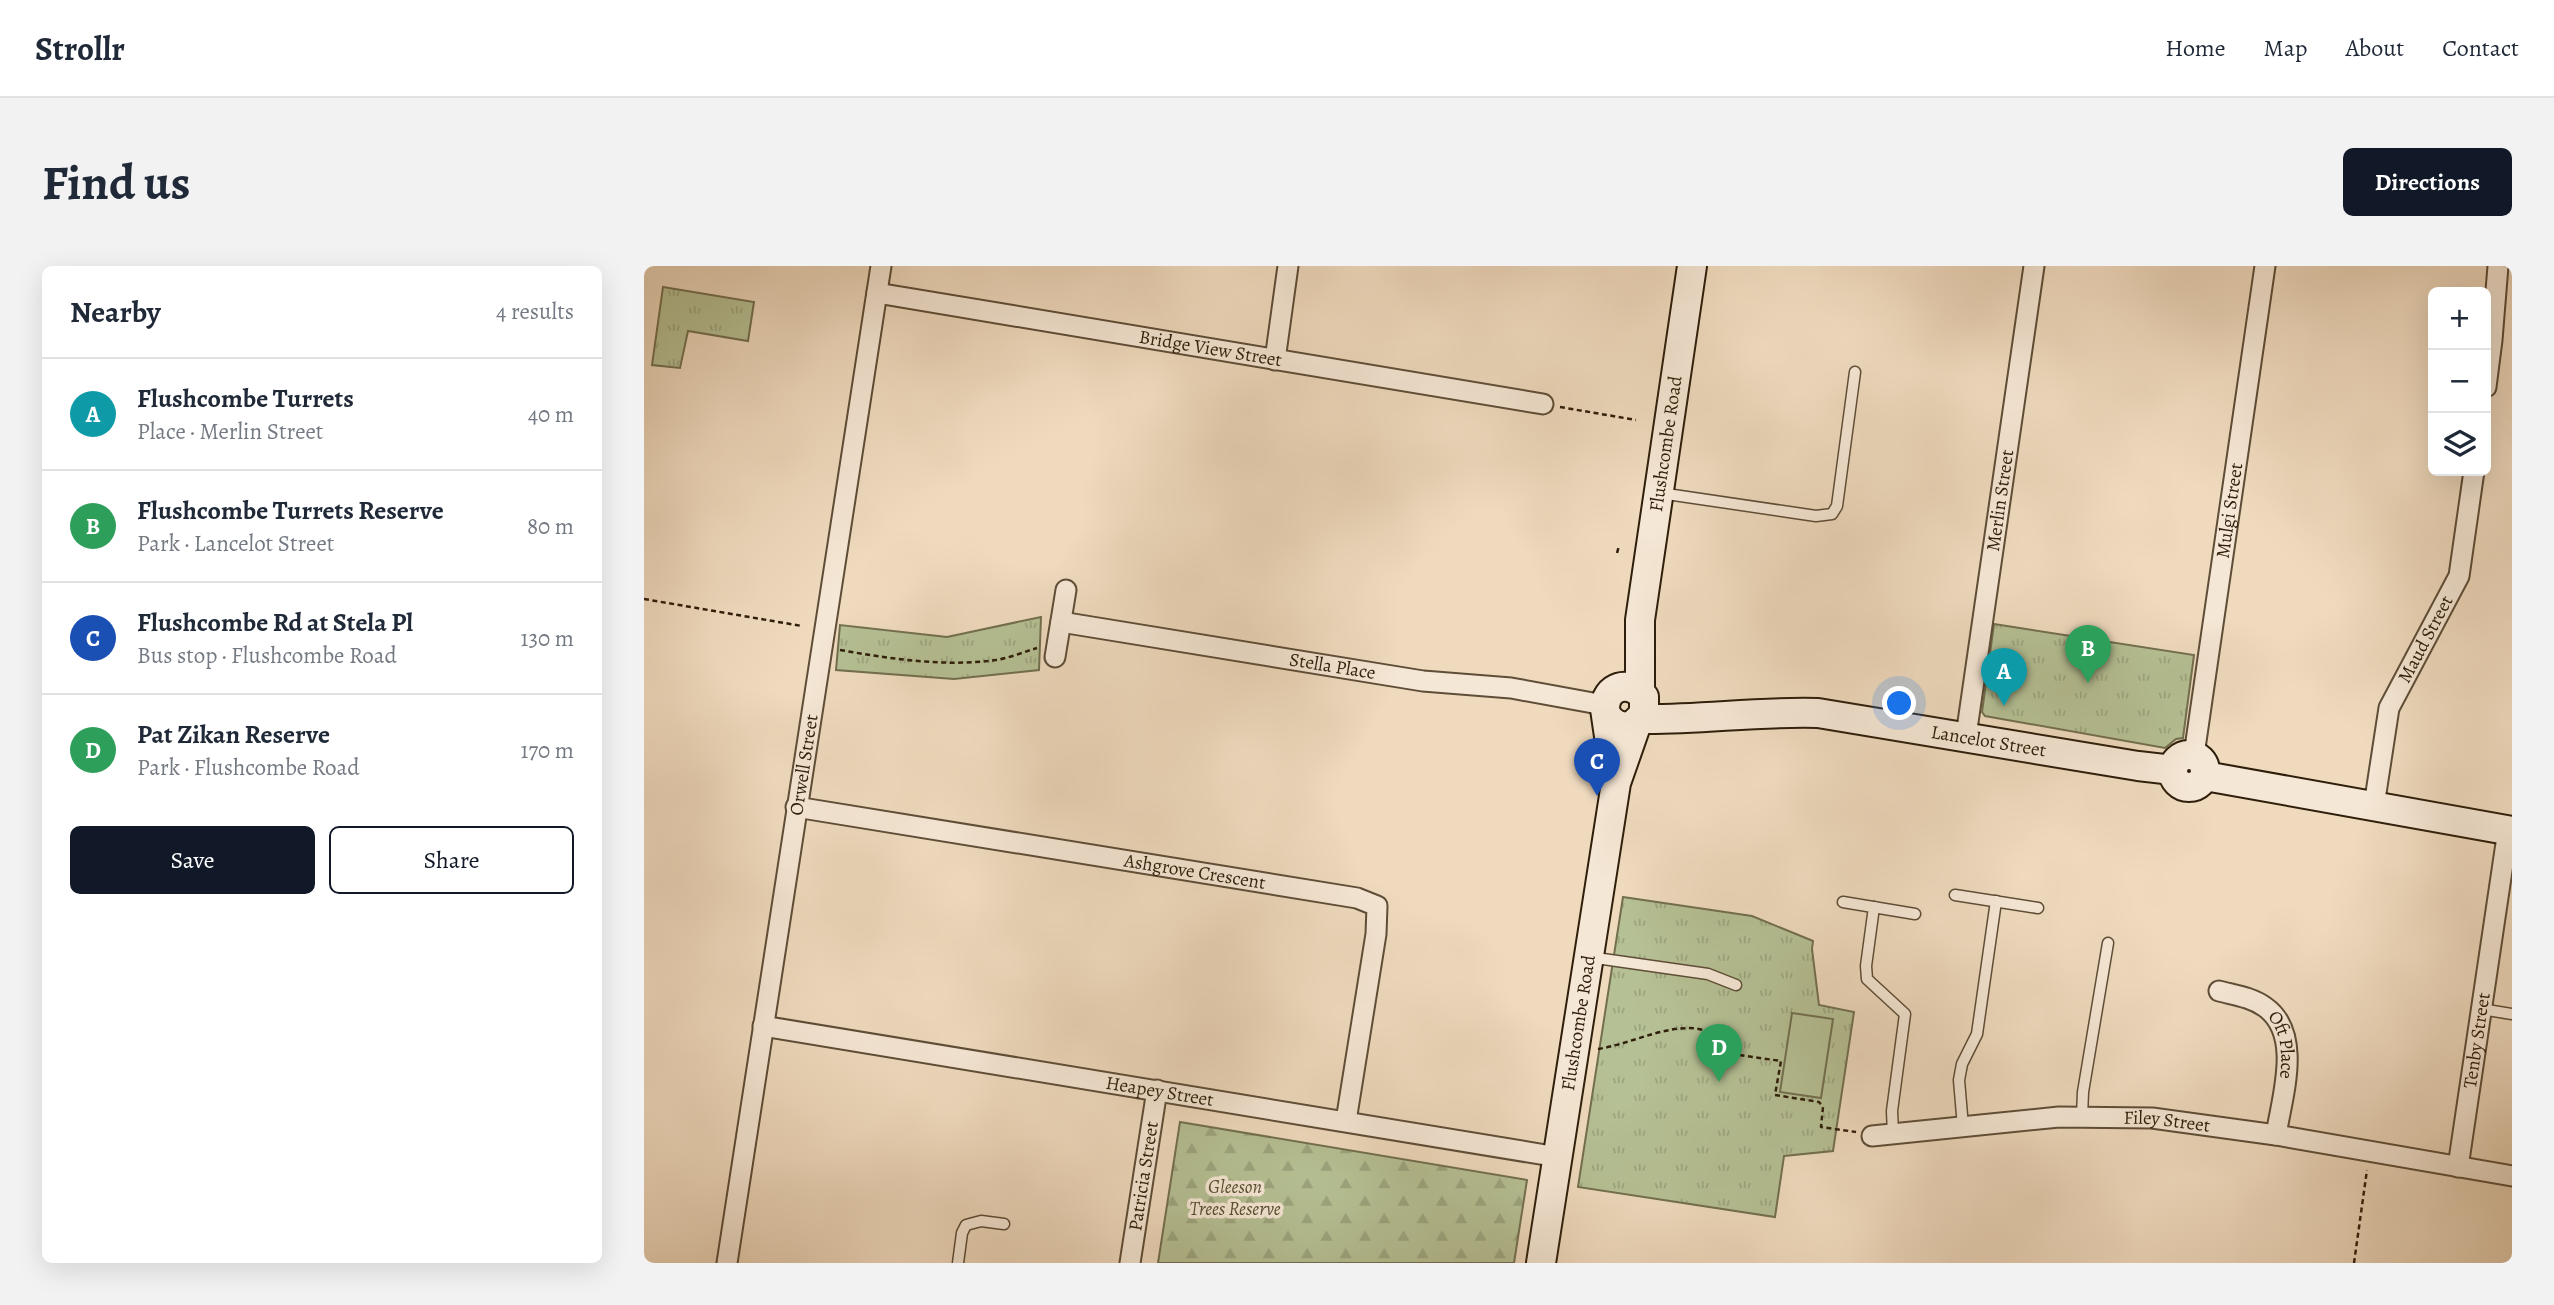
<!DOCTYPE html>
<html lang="en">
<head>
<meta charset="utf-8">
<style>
	:root { --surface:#fff; --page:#f2f2f3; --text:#1f2937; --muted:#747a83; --line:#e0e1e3; --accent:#111827 }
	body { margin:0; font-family:Alegreya,serif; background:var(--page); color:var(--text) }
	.controls { position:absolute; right:21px; top:21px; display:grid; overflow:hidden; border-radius:10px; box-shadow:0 7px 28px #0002 }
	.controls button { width:63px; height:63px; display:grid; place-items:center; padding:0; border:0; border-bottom:2px solid var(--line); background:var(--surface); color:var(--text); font:35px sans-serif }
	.you { position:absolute; left:1256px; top:438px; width:24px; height:24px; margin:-18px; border:5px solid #fff; border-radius:50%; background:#1a73e8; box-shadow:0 0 0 10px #1a73e833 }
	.badge { display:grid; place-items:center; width:46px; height:46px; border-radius:50%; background:var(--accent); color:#fff; font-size:23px; font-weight:700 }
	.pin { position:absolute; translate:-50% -58px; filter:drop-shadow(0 2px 4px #0008) }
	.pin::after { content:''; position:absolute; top:37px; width:24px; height:21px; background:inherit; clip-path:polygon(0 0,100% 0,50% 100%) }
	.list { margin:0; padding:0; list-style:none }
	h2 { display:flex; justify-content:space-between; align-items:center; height:91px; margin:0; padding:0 28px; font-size:30px }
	h2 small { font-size:23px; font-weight:400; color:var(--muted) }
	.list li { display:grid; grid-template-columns:46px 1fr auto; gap:21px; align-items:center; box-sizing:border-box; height:112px; padding:0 28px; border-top:2px solid var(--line) }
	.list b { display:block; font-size:26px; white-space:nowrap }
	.list p { margin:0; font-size:23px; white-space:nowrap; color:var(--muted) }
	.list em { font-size:23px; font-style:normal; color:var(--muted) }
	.actions { display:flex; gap:14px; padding:21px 28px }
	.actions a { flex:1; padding:16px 0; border:2px solid var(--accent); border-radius:10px; text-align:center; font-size:24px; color:var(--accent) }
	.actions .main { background:var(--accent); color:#fff }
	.icon { flex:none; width:38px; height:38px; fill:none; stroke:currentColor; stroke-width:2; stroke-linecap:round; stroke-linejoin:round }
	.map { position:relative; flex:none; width:1868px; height:997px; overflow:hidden; border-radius:10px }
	header { display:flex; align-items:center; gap:42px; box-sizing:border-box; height:98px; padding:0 35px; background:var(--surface); border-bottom:2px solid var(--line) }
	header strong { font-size:33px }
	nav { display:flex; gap:38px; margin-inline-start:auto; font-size:24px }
	.intro { display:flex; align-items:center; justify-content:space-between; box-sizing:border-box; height:168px; padding:0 42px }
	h1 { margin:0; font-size:49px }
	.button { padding:18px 32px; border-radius:10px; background:var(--accent); color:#fff; font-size:24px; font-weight:700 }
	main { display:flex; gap:42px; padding:0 42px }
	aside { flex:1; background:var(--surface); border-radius:10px; box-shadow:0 7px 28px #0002 }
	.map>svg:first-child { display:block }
	.grass { fill:url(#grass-tufts); stroke:#726f4f; stroke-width:2 }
	.forest { fill:url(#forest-firs); stroke:#726f4f; stroke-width:2 }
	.pitch { fill:#b5c094; stroke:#726f4f; stroke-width:2 }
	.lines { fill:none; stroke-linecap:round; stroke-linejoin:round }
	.lane-casing { stroke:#5e4d37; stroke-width:13 }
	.street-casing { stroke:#5e4d37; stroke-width:23 }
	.secondary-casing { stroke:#2e1e0a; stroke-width:32 }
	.path { stroke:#2e1e0a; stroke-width:2.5; stroke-dasharray:5 3.5; stroke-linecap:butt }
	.lane { stroke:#f5e7d5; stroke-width:10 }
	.street { stroke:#f5e7d5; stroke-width:19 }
	.secondary { stroke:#f5e7d5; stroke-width:28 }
	.labels { text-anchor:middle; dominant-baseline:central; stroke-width:7; stroke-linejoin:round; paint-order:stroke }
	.street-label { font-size:19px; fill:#2e1e0a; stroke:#f5e7d5 }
	.park-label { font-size:19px; font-style:italic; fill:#564f33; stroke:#f5e7d5 }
</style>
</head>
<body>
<header>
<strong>Strollr</strong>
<nav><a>Home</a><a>Map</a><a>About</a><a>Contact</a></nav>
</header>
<div class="intro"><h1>Find us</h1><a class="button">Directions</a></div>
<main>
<aside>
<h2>Nearby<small>4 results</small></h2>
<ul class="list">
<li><span class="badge" style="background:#0f9aa8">A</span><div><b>Flushcombe Turrets</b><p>Place · Merlin Street</p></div><em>40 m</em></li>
<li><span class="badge" style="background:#2e9e5b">B</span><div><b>Flushcombe Turrets Reserve</b><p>Park · Lancelot Street</p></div><em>80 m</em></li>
<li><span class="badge" style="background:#1a4fb4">C</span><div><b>Flushcombe Rd at Stela Pl</b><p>Bus stop · Flushcombe Road</p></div><em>130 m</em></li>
<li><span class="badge" style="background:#2e9e5b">D</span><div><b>Pat Zikan Reserve</b><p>Park · Flushcombe Road</p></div><em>170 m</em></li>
</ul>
<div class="actions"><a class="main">Save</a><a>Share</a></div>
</aside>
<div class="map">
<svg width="1868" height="997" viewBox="0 0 1868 997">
	<defs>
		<pattern id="grass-tufts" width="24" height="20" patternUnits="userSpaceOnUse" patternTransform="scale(1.75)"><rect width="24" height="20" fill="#b5c094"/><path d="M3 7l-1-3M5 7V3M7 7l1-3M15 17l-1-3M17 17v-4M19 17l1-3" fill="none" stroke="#9ca57e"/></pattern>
		<pattern id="forest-firs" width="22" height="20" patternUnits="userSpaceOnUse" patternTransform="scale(1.75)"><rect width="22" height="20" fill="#b5c094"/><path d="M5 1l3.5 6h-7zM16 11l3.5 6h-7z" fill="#9ca57e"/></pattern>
	</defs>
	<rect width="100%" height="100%" fill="#efdabe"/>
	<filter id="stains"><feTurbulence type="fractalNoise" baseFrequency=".00286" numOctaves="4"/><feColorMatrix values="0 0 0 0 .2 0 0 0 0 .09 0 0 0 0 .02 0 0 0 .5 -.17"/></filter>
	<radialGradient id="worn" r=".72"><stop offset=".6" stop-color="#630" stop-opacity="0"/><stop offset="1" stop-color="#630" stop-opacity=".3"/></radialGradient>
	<!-- grass -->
	<g class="grass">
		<polygon points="19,21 110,36 104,75 44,65 36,102 8,99"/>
		<polygon points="397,351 395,404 310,413 192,404 196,359 303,371"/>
		<polygon points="1350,358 1550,389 1539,472 1532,473 1521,482 1341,450 1338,446"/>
		<polygon points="979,631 1108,650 1169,675 1168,683 1175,739 1210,746 1189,885 1140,890 1131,951 934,921"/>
	</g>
	<!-- forest -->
	<polygon class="forest" points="536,856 883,914 870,997 514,997"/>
	<!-- pitch -->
	<polygon class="pitch" points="1148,747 1189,753 1177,832 1136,826"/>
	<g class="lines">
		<defs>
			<g id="lane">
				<polyline points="1016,227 1172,250 1188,248 1193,240 1211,106"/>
				<polyline points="1311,629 1394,642"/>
				<polyline points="1199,636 1271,648"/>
				<polyline points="1230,641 1222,700 1223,713 1261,748 1248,845 1249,868"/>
				<polyline points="945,691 1064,708 1092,719"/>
				<polyline points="1837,743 1868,748"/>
				<polyline points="1438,850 1439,826 1464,677"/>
				<polyline points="1319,861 1315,814 1318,798 1333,768 1352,635"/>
				<polyline points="314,997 318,967 322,959 337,955 360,958"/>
			</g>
			<g id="street">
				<path id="s1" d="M233 27 899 138"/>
				<polyline points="631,94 644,0"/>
				<polyline points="1842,121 1848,74 1854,0"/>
				<path id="s2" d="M417 356 779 415 867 422 960 439"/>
				<polyline points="411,391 422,324"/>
				<path id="s3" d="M1322 470 1390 0"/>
				<path id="s4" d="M1550 489 1621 0"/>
				<path id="s5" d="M1730 540 1745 442 1815 310 1830 205"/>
				<path id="s6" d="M152 541 713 632 733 640 732 668 702 855"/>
				<path id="s7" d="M1575 725C1590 729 1607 731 1621 741 1659 768 1638 831 1632 869"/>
				<path id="s8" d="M119 760 914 891"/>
				<path id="s9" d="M1228 870 1415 851 1508 852 1632 869 1868 910"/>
				<path id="s10" d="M1814 901 1864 564"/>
				<path id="s11" d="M83 997 237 0"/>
				<path id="s12" d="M486 997 513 824"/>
			</g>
			<g id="secondary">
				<path id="s13" d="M996 426V354L1048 0"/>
				<path d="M962 448C968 458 976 462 988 460L1000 448V431C985 413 961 420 961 443L971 511"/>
				<path id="s14" d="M997 453C1056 454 1115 445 1174 447L1494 500 1529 504"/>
				<circle cx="1545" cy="505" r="16"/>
				<polyline points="1561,510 1868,565"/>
				<path id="s15" d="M897 997 972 517 993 457"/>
			</g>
		</defs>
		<!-- lane casing -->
		<use href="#lane" class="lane-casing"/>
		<!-- street casing -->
		<use href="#street" class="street-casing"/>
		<!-- secondary casing -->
		<use href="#secondary" class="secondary-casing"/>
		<!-- path -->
		<g class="path">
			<polyline points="916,141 992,154"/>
			<polyline points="973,287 975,280"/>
			<polyline points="0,333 158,360"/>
			<path d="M196 384C248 393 299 401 352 394 365 392 380 386 393 382"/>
			<path d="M954 783C1004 775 1055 737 1095 789L1137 795 1131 829 1175 836 1179 841 1177 861 1212 866"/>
			<polyline points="1710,997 1723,904"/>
		</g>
		<!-- lane -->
		<use href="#lane" class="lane"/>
		<!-- street -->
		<use href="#street" class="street"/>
		<!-- secondary -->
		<use href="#secondary" class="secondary"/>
	</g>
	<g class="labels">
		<!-- street labels -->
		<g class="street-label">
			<text stroke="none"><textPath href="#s1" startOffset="338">Bridge View Street</textPath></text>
			<text stroke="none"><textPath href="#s13" startOffset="250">Flushcombe Road</textPath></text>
			<text stroke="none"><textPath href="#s3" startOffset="238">Merlin Street</textPath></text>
			<text stroke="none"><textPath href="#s4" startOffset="247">Mulgi Street</textPath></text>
			<text stroke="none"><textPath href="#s5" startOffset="177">Maud Street</textPath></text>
			<text stroke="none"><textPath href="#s2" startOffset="275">Stella Place</textPath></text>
			<text stroke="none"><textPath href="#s14" startOffset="350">Lancelot Street</textPath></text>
			<text stroke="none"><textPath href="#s11" startOffset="504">Orwell Street</textPath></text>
			<text stroke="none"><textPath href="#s6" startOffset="404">Ashgrove Crescent</textPath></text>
			<text stroke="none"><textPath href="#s15" startOffset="243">Flushcombe Road</textPath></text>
			<text stroke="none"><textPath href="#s10" startOffset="128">Tenby Street</textPath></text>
			<text stroke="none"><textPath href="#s7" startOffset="93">Oft Place</textPath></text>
			<text stroke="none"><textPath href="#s8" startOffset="402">Heapey Street</textPath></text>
			<text stroke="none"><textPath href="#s9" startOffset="296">Filey Street</textPath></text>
			<text stroke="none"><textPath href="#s12" startOffset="88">Patricia Street</textPath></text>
		</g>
		<!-- park labels -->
		<g class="park-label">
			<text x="591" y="921">Gleeson<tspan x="591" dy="22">Trees Reserve</tspan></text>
		</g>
	</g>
	<rect width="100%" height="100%" filter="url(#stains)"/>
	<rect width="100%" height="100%" fill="url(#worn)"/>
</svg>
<div class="controls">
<button>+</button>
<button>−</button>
<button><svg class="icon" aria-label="layers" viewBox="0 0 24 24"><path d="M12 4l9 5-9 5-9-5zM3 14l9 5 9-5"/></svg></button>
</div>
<div class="you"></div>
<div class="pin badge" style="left:1360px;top:440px;background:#0f9aa8">A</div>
<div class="pin badge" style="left:1444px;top:417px;background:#2e9e5b">B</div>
<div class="pin badge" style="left:953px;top:530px;background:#1a4fb4">C</div>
<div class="pin badge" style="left:1075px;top:816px;background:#2e9e5b">D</div>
</div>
</main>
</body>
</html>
